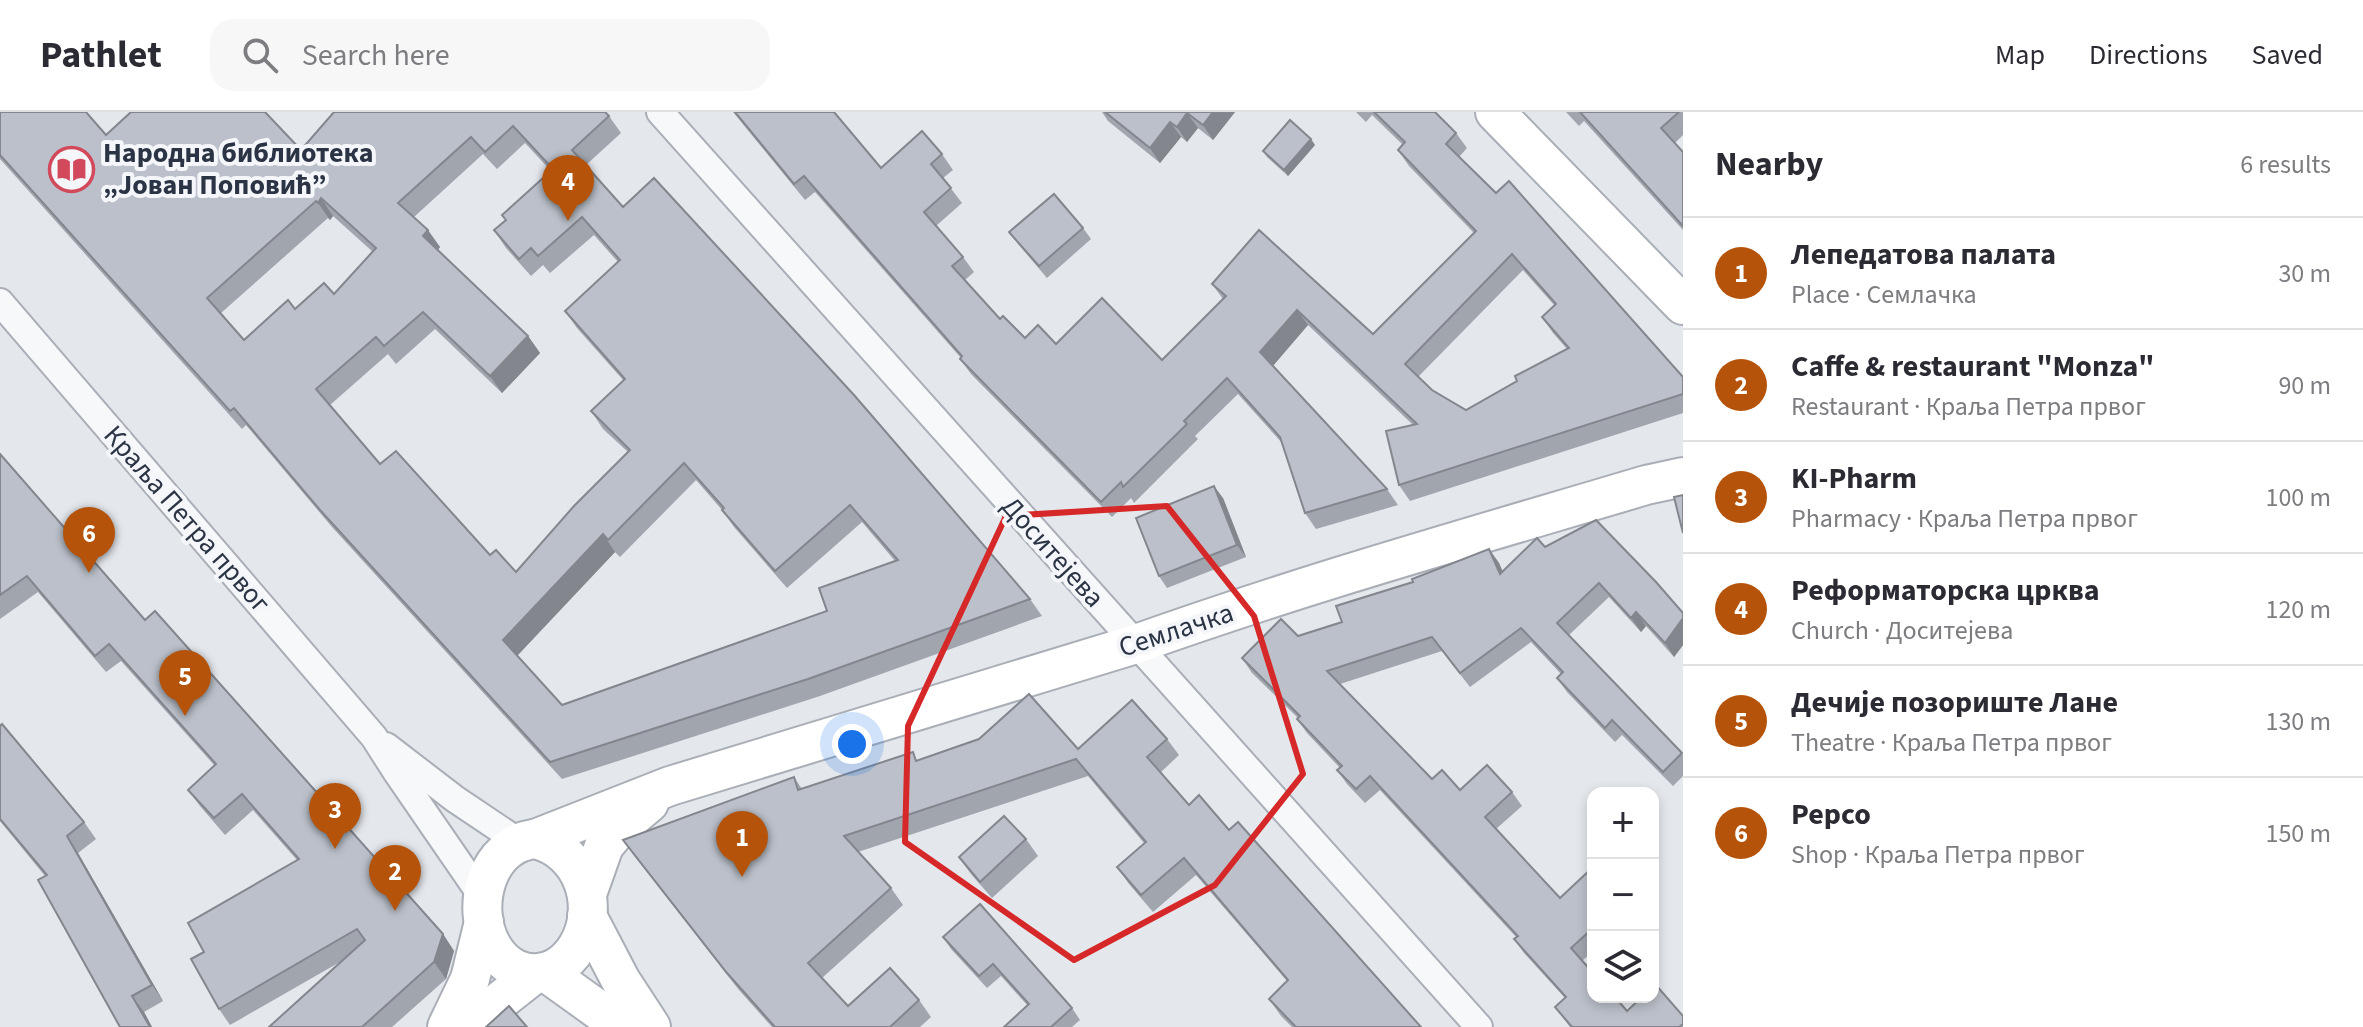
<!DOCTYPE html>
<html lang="en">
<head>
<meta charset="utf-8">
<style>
	:root { --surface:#fff; --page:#f7f7f7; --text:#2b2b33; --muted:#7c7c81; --line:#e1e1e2; --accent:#b45309 }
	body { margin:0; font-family:"Source Sans 3",sans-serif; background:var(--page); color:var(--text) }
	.controls { position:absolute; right:24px; bottom:24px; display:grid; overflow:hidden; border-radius:16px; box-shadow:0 4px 12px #0003 }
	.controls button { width:72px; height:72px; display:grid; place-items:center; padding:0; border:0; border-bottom:2px solid var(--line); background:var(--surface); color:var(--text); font:40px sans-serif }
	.you { position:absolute; left:852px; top:632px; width:28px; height:28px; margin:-20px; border:6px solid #fff; border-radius:50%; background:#1a73e8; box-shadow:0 0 0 12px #1a73e833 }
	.badge { display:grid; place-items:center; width:52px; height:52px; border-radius:50%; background:var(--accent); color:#fff; font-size:26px; font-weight:700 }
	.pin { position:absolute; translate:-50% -66px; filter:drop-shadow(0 2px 4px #0008) }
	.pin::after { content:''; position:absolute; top:42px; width:28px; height:24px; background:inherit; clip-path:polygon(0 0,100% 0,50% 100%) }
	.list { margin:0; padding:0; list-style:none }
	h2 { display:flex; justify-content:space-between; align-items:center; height:104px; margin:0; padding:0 32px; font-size:34px }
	h2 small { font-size:26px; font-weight:400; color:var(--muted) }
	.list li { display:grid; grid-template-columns:52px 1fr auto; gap:24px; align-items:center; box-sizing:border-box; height:112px; padding:0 32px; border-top:2px solid var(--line) }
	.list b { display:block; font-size:30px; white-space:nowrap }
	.list p { margin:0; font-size:26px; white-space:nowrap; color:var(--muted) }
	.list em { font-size:26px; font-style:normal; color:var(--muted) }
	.icon { flex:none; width:44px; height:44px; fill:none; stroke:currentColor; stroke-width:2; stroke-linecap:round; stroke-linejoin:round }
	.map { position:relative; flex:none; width:1683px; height:915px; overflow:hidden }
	header { display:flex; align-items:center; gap:48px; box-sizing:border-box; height:112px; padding:0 40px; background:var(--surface); border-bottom:2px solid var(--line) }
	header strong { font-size:38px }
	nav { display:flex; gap:44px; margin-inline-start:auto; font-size:28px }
	.search { width:560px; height:72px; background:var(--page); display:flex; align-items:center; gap:20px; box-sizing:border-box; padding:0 28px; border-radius:24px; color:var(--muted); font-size:30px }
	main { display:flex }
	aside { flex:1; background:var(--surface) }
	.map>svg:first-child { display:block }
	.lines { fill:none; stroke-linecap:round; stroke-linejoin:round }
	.street-casing { stroke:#a9aeb7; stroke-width:30 }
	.secondary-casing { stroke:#a9aeb7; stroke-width:42 }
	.street { stroke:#f7f8fa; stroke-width:26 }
	.secondary { stroke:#fff; stroke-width:38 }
	.wall { fill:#a1a5ae; fill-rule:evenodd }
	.shaded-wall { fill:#83868d }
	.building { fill:#bbc0ca; stroke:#83868d; stroke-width:2; fill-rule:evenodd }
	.marked { fill:none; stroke:#d62828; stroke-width:6; stroke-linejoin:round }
	.labels { text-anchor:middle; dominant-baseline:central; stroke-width:8; stroke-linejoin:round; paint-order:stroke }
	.poi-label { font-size:28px; font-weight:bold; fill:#2b3445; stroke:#f4f6f9; text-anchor:start }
	.street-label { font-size:28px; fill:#2b3445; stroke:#f4f6f9 }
</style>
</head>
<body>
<header>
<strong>Pathlet</strong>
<div class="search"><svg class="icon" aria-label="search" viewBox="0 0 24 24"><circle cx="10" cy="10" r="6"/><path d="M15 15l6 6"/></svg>Search here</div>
<nav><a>Map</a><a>Directions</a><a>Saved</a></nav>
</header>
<main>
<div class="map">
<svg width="1683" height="915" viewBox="0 0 1683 915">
	<rect width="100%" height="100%" fill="#e4e7ec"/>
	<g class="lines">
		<defs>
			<g id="street">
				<polyline points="660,0 1479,915"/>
				<polyline points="0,190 374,625 397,661 483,786"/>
				<polyline points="386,634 455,687 519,730"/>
			</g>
			<g id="secondary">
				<polyline points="1495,0 1683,193"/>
				<path d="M535 727 670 674 1136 532C1304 472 1475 424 1646 373L1683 365"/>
				<path d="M535 727C582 738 602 794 577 835 555 870 513 870 492 834 470 796 486 732 535 727Z"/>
				<polyline points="587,782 604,734 618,717 649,691"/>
				<polyline points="587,804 621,869 651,915"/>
				<polyline points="547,861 622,915"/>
				<polyline points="447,915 470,867 484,810"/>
				<polyline points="467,915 534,862"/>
			</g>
		</defs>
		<!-- street casing -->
		<use href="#street" class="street-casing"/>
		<!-- secondary casing -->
		<use href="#secondary" class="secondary-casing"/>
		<!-- street -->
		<use href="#street" class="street"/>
		<!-- secondary -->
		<use href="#secondary" class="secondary"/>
	</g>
	<!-- wall -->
	<g class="wall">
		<path d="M0 0 106 23 301 38 334 0 609 4 621 21 586 53 623 95 1030 487 1042 504 820 584 562 667 332 415 246 313 242 317 0 47ZM525 31 551 59 506 108 494 118 506 136 531 164 543 153 550 161 594 123 618 150 565 199 577 216 623 268 591 299 603 317 628 340 516 460 490 443 380 352 330 293 388 242 396 252 435 217 502 281 540 241 528 224 438 138 440 135 414 105 483 42 497 57ZM333 104 373 140 334 182 295 197 244 228 221 201 328 106 330 108ZM696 368 722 398 734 415 787 476 862 410 895 449 827 499 562 593 517 544 615 440 620 445Z"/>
		<path d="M733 0H834L881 56 942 42 953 58 943 66 962 91 936 114 963 145 974 160 965 168 1000 207 1025 226 1162 248 1223 187 1212 172 1373 222 1474 121 1409 54 1398 38 1403 33 1372 3 1366 10 1356 0H1435L1456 21 1467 36 1459 45 1683 265V301L1410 389 1399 373 1413 313 1308 213 1273 254 1387 377 1398 393 1316 417 1305 401 1282 331 1238 282 1195 324 1198 327 1134 391 1131 386 1112 405 971 262 960 247 961 246 815 80 805 88ZM1523 158 1555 194 1542 205 1553 221 1567 237 1517 269 1466 298 1432 278 1418 265Z"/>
		<polygon points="1102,0 1235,0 1213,28 1198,16 1187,30 1181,25 1160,51 1108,9"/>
		<polygon points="1566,0 1683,0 1683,23 1675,31 1683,40 1683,118 1584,9 1579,14"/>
		<polygon points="1315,33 1288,64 1267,45 1263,39"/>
		<polygon points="1083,116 1091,127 1047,166 1018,132 1009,120"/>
		<polygon points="0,342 145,508 443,822 454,839 446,867 392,915 269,915 340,850 230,913 219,897 204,840 297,748 253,698 225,723 200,694 188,678 215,654 121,549 106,560 38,480 0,507"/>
		<polygon points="1223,386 1246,445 1167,476 1159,464"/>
		<polygon points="1545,435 1683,501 1683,533 1674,545 1646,514 1641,520 1609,485 1569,523 1683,643 1683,664 1673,674 1622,623 1615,630 1567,580 1557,566 1561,562 1531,530 1470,575 1442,539 1340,572 1432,667 1460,678 1512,680 1522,694 1496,717 1560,786 1593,755 1593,839 1582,849 1627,899 1683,904 1683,915 1570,915 1555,895 1565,886 1524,841 1514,827 1516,825 1380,678 1365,691 1347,672 1337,658 1340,656 1307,621 1297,607 1298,606 1252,561 1242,546 1298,524 1342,510 1413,470 1489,437 1499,451 1502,459"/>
		<polygon points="0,614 84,710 96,727 78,741 163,889 144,900 152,915 120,915 45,764 0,709"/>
		<polygon points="1167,627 1179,643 1161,660 1189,693 1229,718 1421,915 1292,915 1281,904 1269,887 1287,869 1196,763 1153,800 1129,772 1117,755 1144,731 1088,664 858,740 891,776 903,793 822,866 848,894 919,888 931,905 920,915 772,915 739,878 635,745 623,728 794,665 802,677 918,648 1078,637"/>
		<polygon points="1026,727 1038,744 992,786 971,762 959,745"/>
		<polygon points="943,825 1072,896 1080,908 1072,915 1004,915 1028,894 1001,864 987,876 951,837"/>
	</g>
	<!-- shaded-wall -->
	<g class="shaded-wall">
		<polygon points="1213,0 1235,0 1213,28 1203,13"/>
		<polygon points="1187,1 1198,16 1187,30 1177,15"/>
		<polygon points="1170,10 1181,25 1160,51 1150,36"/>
		<polygon points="1311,27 1315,33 1288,64 1284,58"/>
		<polygon points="321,86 333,104 330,108 318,91"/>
		<polygon points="428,118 440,135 435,141 423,124"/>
		<polygon points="1297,198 1308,213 1271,256 1260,240"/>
		<polygon points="528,224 540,241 502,281 490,264"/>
		<polygon points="1214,374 1223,386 1246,445 1237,433"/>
		<polygon points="603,422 615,440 516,545 503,528"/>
		<polygon points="1489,437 1499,451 1510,476 1500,462"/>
		<polygon points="1636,500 1646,514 1641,520 1631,506"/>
		<polygon points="1683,506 1683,533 1674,545 1665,531"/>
		<polygon points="67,724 78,741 163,889 152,873"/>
		<polygon points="443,822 454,839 446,867 434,850"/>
		<polygon points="132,884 144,900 152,915 150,915"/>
	</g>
	<!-- building -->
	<g class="building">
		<path d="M0 0H86L106 23 131 0H265L301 38 334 0H605L609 4 572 38 623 95 654 66 854 283 1030 487 808 567 550 650 320 398 234 296 230 299 0 43ZM513 14 553 57 502 103 506 108 494 118 519 147 531 136 538 144 582 105 620 148 565 199 625 267 591 299 630 338 574 394 516 460 496 438 490 443 396 339 380 352 316 277 376 225 384 234 423 200 490 264 528 224 423 124 428 118 398 91 471 25 485 40ZM321 86 376 136 334 182 324 171 295 197 288 188 244 228 207 186 316 89 318 91ZM684 351 724 396 722 398 775 459 850 393 898 448 819 476 827 499 562 593 503 528 603 422 608 428Z"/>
		<path d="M735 0H834L881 56 922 19 942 42 931 52 951 76 924 100 963 145 952 154 1000 207 1003 204 1025 226 1038 213 1056 232 1102 186 1162 248 1226 184 1212 172 1259 118 1373 222 1476 119 1398 38 1405 30 1374 0H1435L1456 21 1446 32 1496 81 1509 69 1683 265V282L1399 373 1386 319 1417 312 1297 198 1260 240 1387 377 1305 401 1280 325 1227 266 1184 309 1187 312 1123 375 1121 370 1101 390 960 247 962 244 804 64 794 72ZM1512 142 1556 192 1542 205 1569 236 1515 264 1517 269 1466 298 1432 278 1405 252Z"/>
		<polygon points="1105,0 1213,0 1203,13 1187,1 1177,15 1170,10 1150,36"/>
		<polygon points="1580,0 1679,0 1661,16 1683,40 1683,114"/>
		<polygon points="1290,8 1311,27 1284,58 1263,39"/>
		<polygon points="1054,82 1083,116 1039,154 1009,120"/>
		<polygon points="0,342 145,508 155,499 443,822 434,850 362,915 269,915 365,828 357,817 219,897 191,847 204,840 188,811 299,747 242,682 214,706 188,678 216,652 109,532 95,544 27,464 0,483"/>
		<polygon points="1214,374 1237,433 1159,464 1136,406"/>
		<polygon points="1683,383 1683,421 1674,385"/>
		<polygon points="1596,408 1656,470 1683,501 1683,506 1665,531 1636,500 1631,506 1599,471 1557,511 1682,641 1663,660 1612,608 1605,616 1557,566 1563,560 1521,516 1460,561 1432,525 1327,559 1432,667 1442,658 1460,678 1487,653 1512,680 1485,705 1560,786 1593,755 1593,816 1571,836 1593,861 1593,885 1615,885 1627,899 1642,885 1653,885 1653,875 1656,873 1683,904 1683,912 1679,915 1572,915 1555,895 1566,885 1514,827 1518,824 1370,664 1356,677 1337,658 1342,654 1297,607 1300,604 1242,546 1281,507 1298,524 1342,510 1336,494 1413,470 1412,467 1489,437 1500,462 1537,426 1545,435"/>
		<polygon points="1029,582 1078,637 1132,588 1167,627 1147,645 1189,693 1199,683 1229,718 1238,710 1421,915 1296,915 1269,887 1288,868 1184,746 1141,783 1117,755 1146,730 1076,647 844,724 891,776 808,851 848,894 890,856 919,888 890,915 775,915 727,861 623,728 794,665 798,678 913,640 916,649 979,627"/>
		<polygon points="2,612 84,710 67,724 152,873 132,884 150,915 120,915 38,768 47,763 0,707 0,614"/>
		<polygon points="1004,704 1026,727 980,770 959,745"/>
		<polygon points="980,792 1072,896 1051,915 1004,915 1029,892 993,852 979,864 943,825"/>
		<polygon points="509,894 527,915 486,915"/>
	</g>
	<!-- marked area -->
	<path class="marked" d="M1167 394 1254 504 1303 662 1215 773 1074 848 905 730 908 614 1006 404Z"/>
	<!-- icons -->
	<defs>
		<symbol id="library-ring" viewBox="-11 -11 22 22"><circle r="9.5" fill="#f4f6f9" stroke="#d1495b" stroke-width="1.5"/><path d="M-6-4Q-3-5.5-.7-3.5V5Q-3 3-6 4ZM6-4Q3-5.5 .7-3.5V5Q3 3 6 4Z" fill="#d1495b"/></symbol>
	</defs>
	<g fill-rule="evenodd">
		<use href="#library-ring" x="46" y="32" width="51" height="51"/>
	</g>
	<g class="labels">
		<!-- poi labels -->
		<g class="poi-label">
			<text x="103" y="41">Народна библиотека<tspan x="103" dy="32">„Јован Поповић”</tspan></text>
		</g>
		<!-- street labels -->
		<g class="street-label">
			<text transform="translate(187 407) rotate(49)">Краља Петра првог</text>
			<text transform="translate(1053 440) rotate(48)">Доситејева</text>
			<text transform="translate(1176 518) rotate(-18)">Семлачка</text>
		</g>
	</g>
</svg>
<div class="controls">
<button>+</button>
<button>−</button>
<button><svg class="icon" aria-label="layers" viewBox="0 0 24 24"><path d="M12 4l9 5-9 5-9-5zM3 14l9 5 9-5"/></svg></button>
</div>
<div class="you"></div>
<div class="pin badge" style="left:742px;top:765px">1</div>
<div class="pin badge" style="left:395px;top:799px">2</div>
<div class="pin badge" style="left:335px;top:737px">3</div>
<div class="pin badge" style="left:568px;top:109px">4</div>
<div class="pin badge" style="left:185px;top:604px">5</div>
<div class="pin badge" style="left:89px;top:461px">6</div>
</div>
<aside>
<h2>Nearby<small>6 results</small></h2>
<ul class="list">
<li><span class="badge">1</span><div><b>Лепедатова палата</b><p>Place · Семлачка</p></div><em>30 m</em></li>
<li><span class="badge">2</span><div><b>Caffe &amp; restaurant &quot;Monza&quot;</b><p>Restaurant · Краља Петра првог</p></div><em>90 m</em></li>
<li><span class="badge">3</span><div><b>KI-Pharm</b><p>Pharmacy · Краља Петра првог</p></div><em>100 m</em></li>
<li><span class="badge">4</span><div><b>Реформаторска црква</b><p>Church · Доситејева</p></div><em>120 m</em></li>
<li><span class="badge">5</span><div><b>Дечије позориште Лане</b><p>Theatre · Краља Петра првог</p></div><em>130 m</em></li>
<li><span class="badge">6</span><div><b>Pepco</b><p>Shop · Краља Петра првог</p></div><em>150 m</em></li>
</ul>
</aside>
</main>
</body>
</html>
